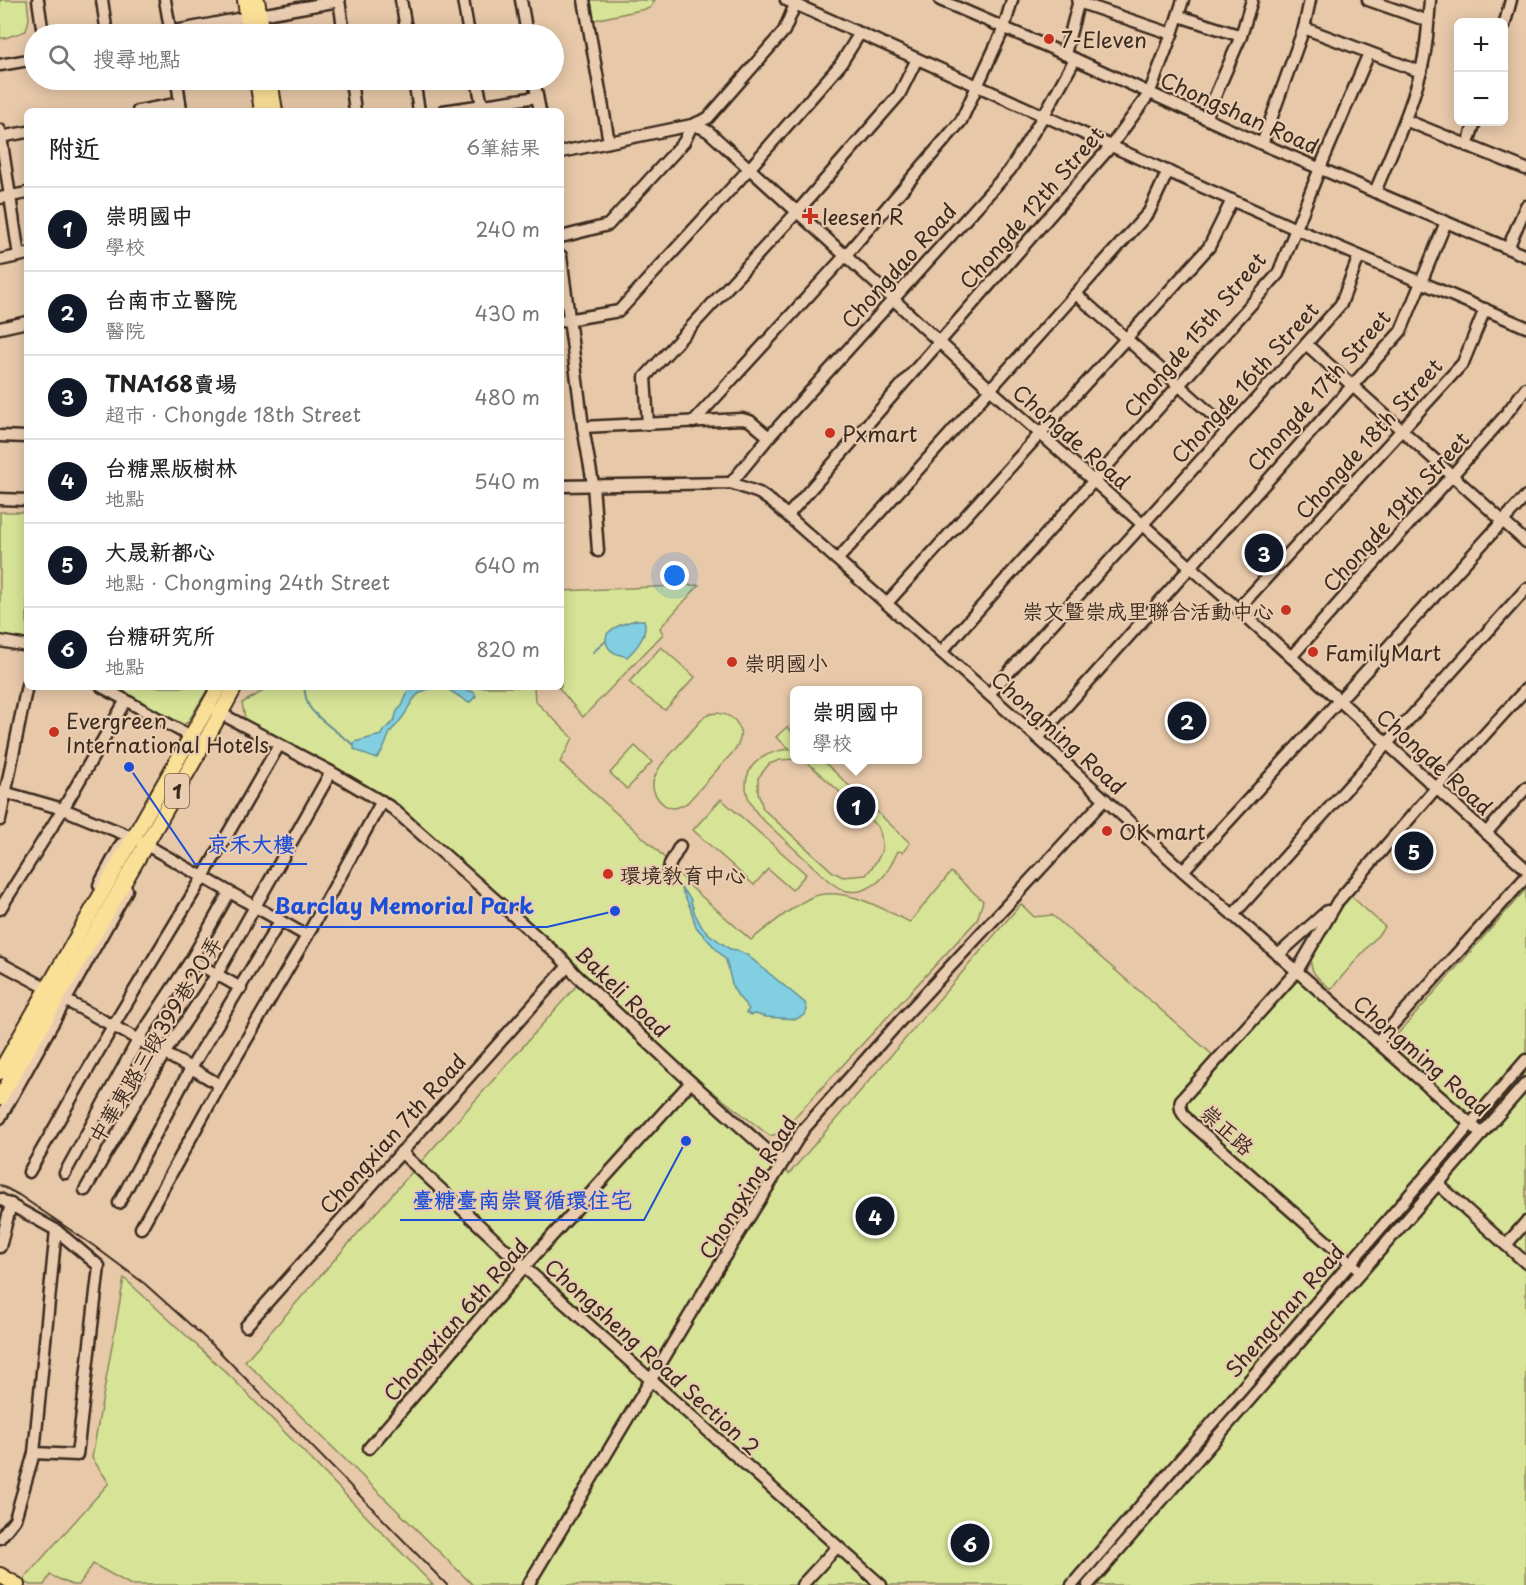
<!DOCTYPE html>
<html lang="zh-TW">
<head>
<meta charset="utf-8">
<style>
	:root { --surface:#fff; --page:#f6f6f6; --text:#222; --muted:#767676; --line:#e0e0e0; --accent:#111827 }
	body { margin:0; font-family:"Playpen Sans","LXGW WenKai TC",sans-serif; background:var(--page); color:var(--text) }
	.controls { position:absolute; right:18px; top:18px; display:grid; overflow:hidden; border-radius:9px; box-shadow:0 3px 15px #0003 }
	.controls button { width:54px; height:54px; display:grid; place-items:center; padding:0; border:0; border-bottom:2px solid var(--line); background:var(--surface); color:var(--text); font:30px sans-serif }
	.you { position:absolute; left:675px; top:576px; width:21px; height:21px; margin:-15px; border:4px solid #fff; border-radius:50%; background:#1a73e8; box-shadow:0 0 0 9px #1a73e833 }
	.badge { display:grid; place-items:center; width:39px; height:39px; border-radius:50%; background:var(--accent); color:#fff; font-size:20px; font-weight:700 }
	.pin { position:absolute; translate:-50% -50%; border:3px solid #fff; box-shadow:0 2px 6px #0006 }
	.popup { position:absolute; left:790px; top:686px; width:132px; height:78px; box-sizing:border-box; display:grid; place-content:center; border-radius:9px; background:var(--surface); filter:drop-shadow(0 2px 4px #0005); font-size:20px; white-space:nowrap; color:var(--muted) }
	.popup b { font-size:22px; color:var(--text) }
	.popup::after { content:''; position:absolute; left:50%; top:100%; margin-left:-12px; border:12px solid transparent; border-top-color:var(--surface) }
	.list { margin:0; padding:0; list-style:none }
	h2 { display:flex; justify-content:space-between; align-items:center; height:78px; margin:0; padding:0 24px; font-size:26px }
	h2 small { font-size:20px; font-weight:400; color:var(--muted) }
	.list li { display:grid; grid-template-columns:39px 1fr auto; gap:18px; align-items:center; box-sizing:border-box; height:84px; padding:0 24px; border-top:2px solid var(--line) }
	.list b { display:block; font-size:22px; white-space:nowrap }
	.list p { margin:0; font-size:20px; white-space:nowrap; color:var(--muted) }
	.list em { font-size:20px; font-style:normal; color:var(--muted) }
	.icon { flex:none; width:33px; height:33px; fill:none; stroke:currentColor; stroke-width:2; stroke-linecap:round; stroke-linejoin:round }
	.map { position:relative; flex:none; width:1526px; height:1585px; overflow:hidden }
	.search { position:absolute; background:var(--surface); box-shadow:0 3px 15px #0003; left:24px; top:24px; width:540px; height:66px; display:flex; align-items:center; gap:15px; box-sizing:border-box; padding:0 21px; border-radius:33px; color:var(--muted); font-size:22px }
	.panel { position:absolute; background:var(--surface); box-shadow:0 3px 15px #0003; left:24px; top:108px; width:540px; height:582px; border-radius:9px }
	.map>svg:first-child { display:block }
	.green { fill:#d7e497; stroke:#89875a; stroke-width:1.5 }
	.water { fill:#82cfe1; stroke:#668d93; stroke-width:1.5 }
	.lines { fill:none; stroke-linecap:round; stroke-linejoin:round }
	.stream { stroke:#668d93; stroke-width:2 }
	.minor-casing { stroke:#3b2a1e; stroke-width:15 }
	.major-casing { stroke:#3b2a1e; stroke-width:18 }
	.minor { stroke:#eacdb1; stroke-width:10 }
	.major { stroke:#fadf96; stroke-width:14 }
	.rail { stroke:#3b2a1e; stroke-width:2 }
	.poi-dot { fill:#c8321e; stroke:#eacdb1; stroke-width:2 }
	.labels { text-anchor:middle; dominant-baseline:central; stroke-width:4.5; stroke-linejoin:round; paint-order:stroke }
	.shield { fill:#eacdb1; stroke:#705b4a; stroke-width:1.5 }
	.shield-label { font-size:20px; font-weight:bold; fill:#3b2a1e }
	.poi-label { font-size:21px; fill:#3b2a1e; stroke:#eacdb1; text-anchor:start }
	.street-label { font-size:21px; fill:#3b2a1e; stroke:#eacdb1 }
	.leader { fill:none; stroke:#1d4ed8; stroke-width:2 }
	.callout-dot { fill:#1d4ed8; stroke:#eacdb1; stroke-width:2 }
	.callout-label { font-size:22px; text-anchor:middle; font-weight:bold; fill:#1d4ed8; stroke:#eacdb1; stroke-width:4.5; stroke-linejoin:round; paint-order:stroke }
</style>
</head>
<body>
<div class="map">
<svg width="1526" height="1585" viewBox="0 0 1526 1585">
	<rect width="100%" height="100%" fill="#e7c8a9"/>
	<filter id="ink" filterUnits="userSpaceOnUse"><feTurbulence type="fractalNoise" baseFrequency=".0167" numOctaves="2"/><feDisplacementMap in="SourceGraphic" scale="12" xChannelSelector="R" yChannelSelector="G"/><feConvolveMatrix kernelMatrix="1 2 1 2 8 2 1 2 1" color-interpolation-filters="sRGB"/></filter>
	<g filter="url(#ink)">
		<!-- green -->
		<g class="green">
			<polygon points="0,0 27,0 29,19 26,31 5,38 0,38"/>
			<polygon points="585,0 655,0 650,8 589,21"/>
			<polygon points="0,512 27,512 27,643 0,636"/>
			<polygon points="699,585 660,628 663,634 583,717 558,687 561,687 561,591"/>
			<polygon points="661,647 695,677 665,710 644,695 629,682"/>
			<polygon points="108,687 209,687 188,722 183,725 176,725"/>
			<path d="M270 687H534L535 701 573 738 560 762 658 851 692 888 751 940C767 928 795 904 812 897 844 885 882 909 910 922L951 872 983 901 977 920 780 1133 770 1136 686 1071 569 960 380 793 246 723 242 703Z"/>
			<path d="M717 713C738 715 747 732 735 750L687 803C683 805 678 808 673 808 662 807 652 794 653 783 653 777 658 771 661 765L704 717 710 714Z"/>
			<path d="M787 727 794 734V759L780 760 769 764 758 778V792L763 809 833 872 843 877 866 875C881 857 887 849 878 827L807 762 797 760H822L910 843 903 852 898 851C888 871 883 884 860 891 854 892 847 892 841 889 837 887 833 884 829 881L760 817C732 784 748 753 790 749L776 737Z"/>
			<polygon points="635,746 652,762 627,789 610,773"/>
			<polygon points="721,799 806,874 792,890 768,869 754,885 693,830"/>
			<polygon points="1526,889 1526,1585 473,1585 245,1361 578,984 671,1069 678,1078 789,1174 1021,904 1034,917 1052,915 1223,1064 1298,978 1331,1006 1380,1054"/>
			<path d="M1350 895 1385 927 1331 989C1321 980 1307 972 1312 957L1335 917Z"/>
			<polygon points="124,1278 232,1378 433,1585 131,1585 93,1564 79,1585 72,1585 50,1575 44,1585 31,1585 22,1581 109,1483 92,1458"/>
		</g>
		<!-- water -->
		<g class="water">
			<path d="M636 620H644C649 633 637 648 627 657 617 654 607 652 606 640 606 637 606 634 609 632 615 626 628 622 636 620Z"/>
			<path d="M410 687H436C419 691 415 695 407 710 405 715 402 718 399 722 397 726 392 728 390 733 385 743 386 748 377 758 370 758 361 752 354 749V742L381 735 383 731 394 721 397 711 402 706Z"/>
			<polygon points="453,687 474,692 476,696 469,703 449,690"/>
			<polygon points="680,887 690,898 695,914 702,927 709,934 730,949 737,950 747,955 805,1003 807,1010 805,1015 796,1019 766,1017 755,1014 751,1015 746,1013 749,1009 738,996 733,988 726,960 696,927 690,907"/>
		</g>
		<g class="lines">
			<!-- stream -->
			<g class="stream">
				<polyline points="593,652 606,641"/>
				<path d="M304 687C305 693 306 701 309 706 315 717 343 737 354 745"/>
			</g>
			<defs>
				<g id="minor">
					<polyline points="38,0 43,34"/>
					<polyline points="102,0 107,34"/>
					<polyline points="165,0 171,34"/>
					<polyline points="339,0 344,34"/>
					<polyline points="401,0 407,34"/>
					<polyline points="463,0 469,34"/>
					<polyline points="521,0 527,34"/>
					<polyline points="584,0 609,142"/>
					<polyline points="786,0 1296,229 1526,327"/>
					<polyline points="940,0 1053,49 1262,144 1526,256"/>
					<polyline points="1368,0 1428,21"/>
					<polyline points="1078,2 1172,34"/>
					<polyline points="260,15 339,1"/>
					<polyline points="1179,16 1241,36"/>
					<polyline points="1504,26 1511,0"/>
					<polyline points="1304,28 1421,72"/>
					<polyline points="159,34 248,17"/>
					<polyline points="1065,54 1079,0"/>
					<polyline points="0,65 34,59"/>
					<polyline points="177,80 181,111"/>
					<polyline points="351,80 355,111"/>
					<polyline points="414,80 419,111"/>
					<polyline points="477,80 482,106"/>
					<polyline points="534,80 540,111"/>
					<polyline points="138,111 180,103"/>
					<polyline points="443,111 537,97"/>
					<polyline points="1206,117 1241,36 1252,0"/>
					<polyline points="1405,120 1526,169"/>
					<polyline points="692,125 708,118 784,31 797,0"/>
					<polyline points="0,130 19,256"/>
					<polyline points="0,137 27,132"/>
					<polyline points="1262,144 1304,28 1310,0"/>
					<polyline points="1467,146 1475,122"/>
					<polyline points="561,152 692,125 702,128 709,132 893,299 991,390 1238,609 1526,869"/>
					<path d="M1375 192C1391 153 1409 115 1420 74 1427 51 1428 24 1430 0"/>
					<polyline points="0,198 27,193"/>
					<polyline points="561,237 608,225 684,142 692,125"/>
					<polyline points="1508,248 1526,206"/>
					<polyline points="561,256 583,427 593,484 598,551"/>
					<polyline points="0,260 27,254"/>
					<polyline points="1076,294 1228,429"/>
					<polyline points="561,321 619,311 749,169 840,65 860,33"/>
					<polyline points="0,328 27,322"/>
					<polyline points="1306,344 1526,542"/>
					<polyline points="693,422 845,256 961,121 1004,28 1012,0"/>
					<polyline points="648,424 645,377 797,212 899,95 917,59"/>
					<polyline points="583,427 742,419 750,421 769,437"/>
					<polyline points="0,436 27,437"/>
					<polyline points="731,483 769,437 1010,170 1044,115 1075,59"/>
					<polyline points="561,486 731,483 759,493 772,502 1038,738 1183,871 1482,1134"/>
					<polyline points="0,499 27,500"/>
					<polyline points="788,515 1111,146 1149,94 1172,34 1183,0"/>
					<polyline points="838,559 1149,212 1168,171"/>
					<polyline points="887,603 1209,247 1232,200"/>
					<polyline points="1238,609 1463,363 1485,309"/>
					<polyline points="0,641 27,646"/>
					<polyline points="941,652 1278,274 1320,168 1369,53"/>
					<polyline points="1291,657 1503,418 1526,388"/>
					<polyline points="102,687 195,739"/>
					<polyline points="989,694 1306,344 1341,304 1359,256"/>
					<polyline points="216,711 331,772 392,808 561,958 576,975 682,1074 770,1153 783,1161"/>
					<polyline points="1038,738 1401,331 1446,222"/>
					<polyline points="0,791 63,809 134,838 307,936"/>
					<polyline points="0,820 27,685"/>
					<polyline points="1486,833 1526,788"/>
					<polyline points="1183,871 1526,496"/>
					<polyline points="668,873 670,864 680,846"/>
					<polyline points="99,885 121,844 133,839"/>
					<polyline points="0,909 63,809 126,700"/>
					<polyline points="1233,915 1526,589"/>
					<polyline points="1278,955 1327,911"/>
					<polyline points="191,960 241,988"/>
					<polyline points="0,963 43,986"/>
					<polyline points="65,1000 191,1068 220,1085"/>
					<polyline points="1377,1042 1526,877"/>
					<polyline points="0,1118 127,890"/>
					<polyline points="401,1152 524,1267 881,1585"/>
					<polyline points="29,1172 113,1026 203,877 279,745"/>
					<polyline points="65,1173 138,1040 191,960 229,893"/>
					<polyline points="1438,1184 1526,1263"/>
					<polyline points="85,1190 164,1054 217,974 331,772"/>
					<polyline points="0,1199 56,1230 99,1266 77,1455 34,1453"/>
					<polyline points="119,1203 191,1068 280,921"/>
					<polyline points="141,1228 220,1085 307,936 382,801"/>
					<polyline points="1506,1245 1526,1222"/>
					<polyline points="0,1247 11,1204"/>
					<path d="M1361 1272 1189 1121C1182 1114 1179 1109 1181 1100L1297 971 1338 901 1436 788 1526 689"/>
					<polyline points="246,1326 568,966"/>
					<polyline points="369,1448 524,1267 691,1082"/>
					<polyline points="0,1538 15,1519 34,1453 56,1230"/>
					<polyline points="528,1585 722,1261 803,1130 900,1021 1105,799"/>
					<polyline points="802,1585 837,1547"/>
					<polyline points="1072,1585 1526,1060"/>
					<polyline points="1088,1585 1526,1083"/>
				</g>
				<g id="major">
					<polyline points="245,0 250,34"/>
					<polyline points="257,0 263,34"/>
					<polyline points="257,80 262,111"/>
					<polyline points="270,80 275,111"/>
					<polyline points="0,1072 219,687"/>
					<polyline points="0,1098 199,752 235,687"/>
					<polyline points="0,1575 17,1585"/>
				</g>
			</defs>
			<!-- minor casing -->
			<use href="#minor" class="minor-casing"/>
			<!-- major casing -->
			<use href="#major" class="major-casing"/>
			<!-- minor -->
			<use href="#minor" class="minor"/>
			<!-- major -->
			<use href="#major" class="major"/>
			<!-- rail -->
			<polyline class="rail" points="0,1185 19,1195 94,1246 145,1284 214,1346 447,1585"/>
		</g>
	</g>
	<!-- markers -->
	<g class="poi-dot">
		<circle cx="1049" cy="39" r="6"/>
		<path d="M807 207h6v6h6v6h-6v6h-6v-6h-6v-6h6z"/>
		<circle cx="830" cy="433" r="6"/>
		<circle cx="1286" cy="610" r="6"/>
		<circle cx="1313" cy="652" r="6"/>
		<circle cx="732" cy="662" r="6"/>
		<circle cx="54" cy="732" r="6"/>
		<circle cx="1107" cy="831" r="6"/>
		<circle cx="608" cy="874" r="6"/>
	</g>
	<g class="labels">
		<!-- shield labels -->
		<rect class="shield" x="165" y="774" width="24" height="34" rx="4.5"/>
		<g class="shield-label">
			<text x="177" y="791">1</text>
		</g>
		<!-- poi labels -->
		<g class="poi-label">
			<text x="1061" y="39">7-Eleven</text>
			<text x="822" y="216">leesen R</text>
			<text x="842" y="433">Pxmart</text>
			<text x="1274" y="610" text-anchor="end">崇文暨崇成里聯合活動中心</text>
			<text x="1325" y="652">FamilyMart</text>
			<text x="744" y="662">崇明國小</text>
			<text x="66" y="720">Evergreen<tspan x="66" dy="24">International Hotels</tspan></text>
			<text x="1119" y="831">OK mart</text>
			<text x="620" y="874">環境教育中心</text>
		</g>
		<!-- street labels -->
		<g class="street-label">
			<text transform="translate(1240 112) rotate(24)">Chongshan Road</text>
			<text transform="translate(1031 207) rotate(-49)">Chongde 12th Street</text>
			<text transform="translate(898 265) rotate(-48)">Chongdao Road</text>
			<text transform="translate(1194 334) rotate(-50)">Chongde 15th Street</text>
			<text transform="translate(1244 382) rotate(-48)">Chongde 16th Street</text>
			<text transform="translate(1318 390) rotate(-49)">Chongde 17th Street</text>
			<text transform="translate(1072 436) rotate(41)">Chongde Road</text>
			<text transform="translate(1368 438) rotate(-48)">Chongde 18th Street</text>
			<text transform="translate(1395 511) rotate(-48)">Chongde 19th Street</text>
			<text transform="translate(1059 732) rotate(42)">Chongming Road</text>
			<text transform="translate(1435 761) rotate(42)">Chongde Road</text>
			<text transform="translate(623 991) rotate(44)">Bakeli Road</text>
			<text transform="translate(154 1039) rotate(-59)">中華東路三段399巷20弄</text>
			<text transform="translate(1422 1055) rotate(41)">Chongming Road</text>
			<text transform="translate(1228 1129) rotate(42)">崇正路</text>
			<text transform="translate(392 1133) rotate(-48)">Chongxian 7th Road</text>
			<text transform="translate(747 1187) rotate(-58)">Chongxing Road</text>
			<text transform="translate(1284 1310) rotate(-49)">Shengchan Road</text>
			<text transform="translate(455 1319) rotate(-49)">Chongxian 6th Road</text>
			<text transform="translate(653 1356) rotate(42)">Chongsheng Road Section 2</text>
		</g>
	</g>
	<!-- callouts -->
	<path class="leader" d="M129 767L195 864H307M615 911L547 927H261M686 1141L644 1220H400"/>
	<g class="callout-dot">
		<circle cx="129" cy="767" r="6"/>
		<circle cx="615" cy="911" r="6"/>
		<circle cx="686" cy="1141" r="6"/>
	</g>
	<g class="callout-label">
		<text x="251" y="852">京禾大樓</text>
		<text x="404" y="914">Barclay Memorial Park</text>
		<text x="522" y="1208">臺糖臺南崇賢循環住宅</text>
	</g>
</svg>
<div class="controls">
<button>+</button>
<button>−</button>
</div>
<div class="you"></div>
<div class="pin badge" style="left:856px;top:806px">1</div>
<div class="popup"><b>崇明國中</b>學校</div>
<div class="pin badge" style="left:1187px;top:721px">2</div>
<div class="pin badge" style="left:1264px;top:553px">3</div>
<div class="pin badge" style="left:875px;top:1216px">4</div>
<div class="pin badge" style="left:1414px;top:851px">5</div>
<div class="pin badge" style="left:970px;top:1543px">6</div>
<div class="search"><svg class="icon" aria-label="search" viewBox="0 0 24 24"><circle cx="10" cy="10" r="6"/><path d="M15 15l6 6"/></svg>搜尋地點</div>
<section class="panel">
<h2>附近<small>6筆結果</small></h2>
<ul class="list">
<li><span class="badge">1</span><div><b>崇明國中</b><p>學校</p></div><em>240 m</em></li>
<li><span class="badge">2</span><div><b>台南市立醫院</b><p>醫院</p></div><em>430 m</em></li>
<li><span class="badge">3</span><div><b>TNA168賣場</b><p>超市 · Chongde 18th Street</p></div><em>480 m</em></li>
<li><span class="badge">4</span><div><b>台糖黑版樹林</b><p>地點</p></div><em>540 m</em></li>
<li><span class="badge">5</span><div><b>大晟新都心</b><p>地點 · Chongming 24th Street</p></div><em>640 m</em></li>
<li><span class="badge">6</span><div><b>台糖研究所</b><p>地點</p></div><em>820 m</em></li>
</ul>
</section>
</div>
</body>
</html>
